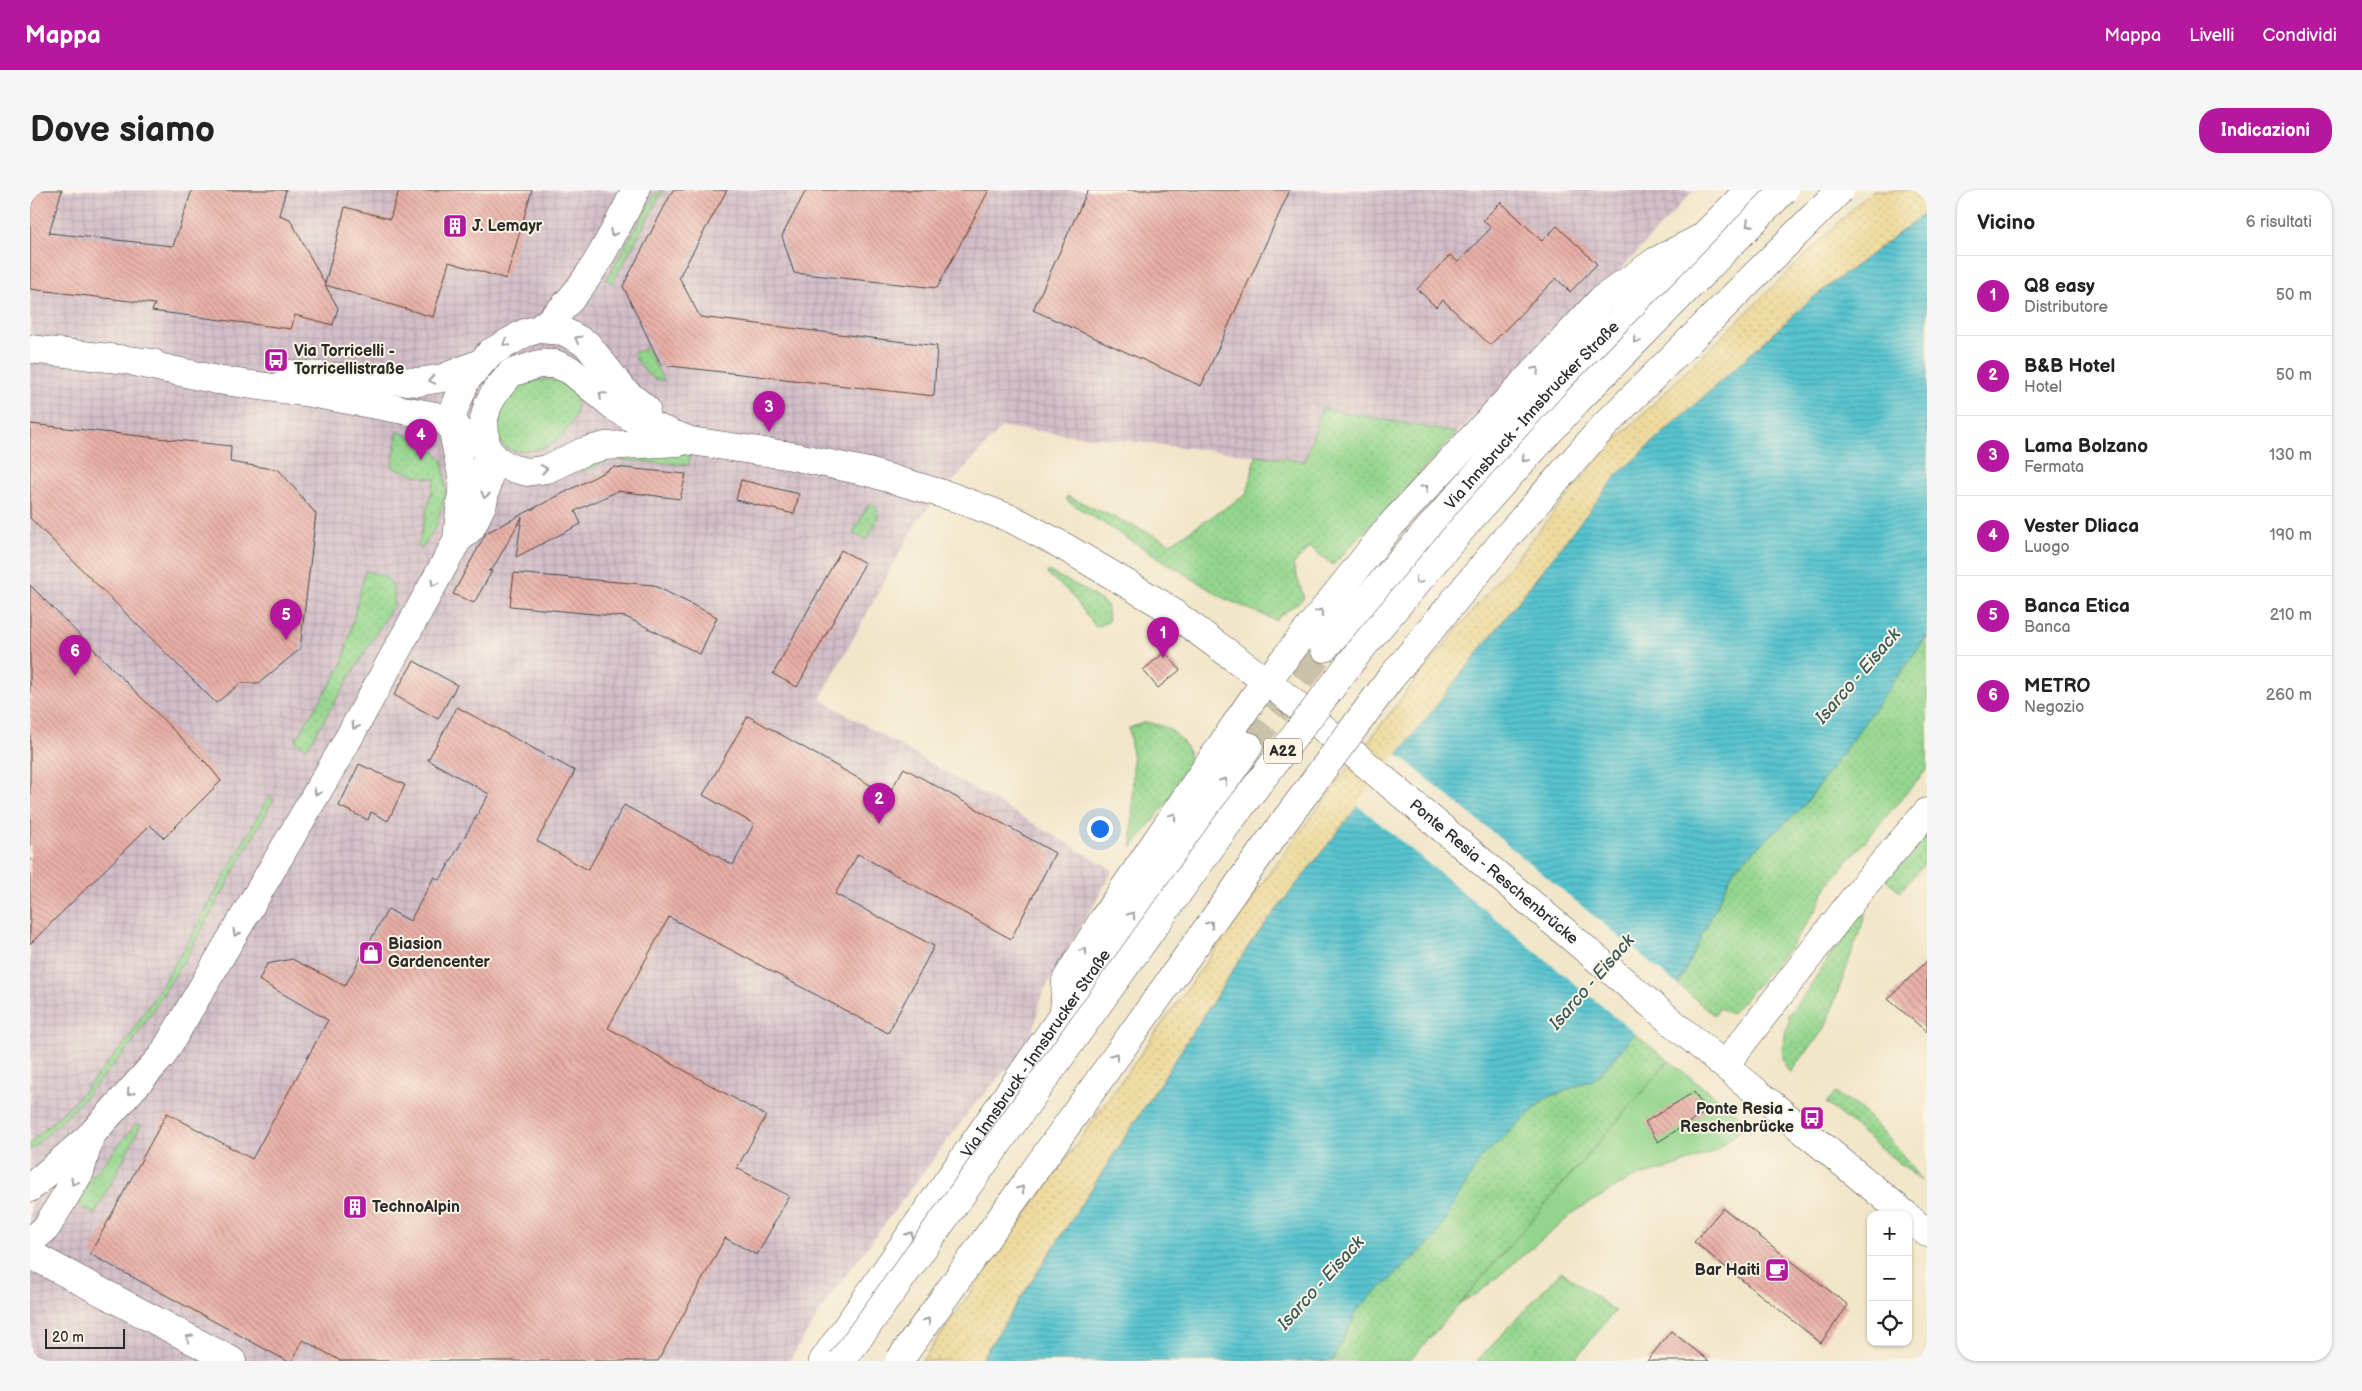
<!DOCTYPE html>
<html lang="it">
<head>
<meta charset="utf-8">
<style>
	:root { --surface:#fff; --page:#f6f6f6; --text:#222; --muted:#767676; --line:#e0e0e0; --accent:#b5179e }
	body { margin:0; font-family:"Balsamiq Sans",sans-serif; background:var(--page); color:var(--text) }
	.controls { position:absolute; right:15px; bottom:15px; display:grid; overflow:hidden; border-radius:10px; box-shadow:0 1px 4px #0004 }
	.controls button { width:45px; height:45px; display:grid; place-items:center; padding:0; border:0; border-bottom:1px solid var(--line); background:var(--surface); color:var(--text); font:25px sans-serif }
	.scale { position:absolute; left:15px; bottom:12px; width:80px; box-sizing:border-box; padding-left:5px; border:2px solid #2b2b2b; border-top:0; font-size:14px; line-height:18px; white-space:nowrap; color:#2b2b2b; -webkit-text-stroke:4px #fcf5e5; paint-order:stroke }
	.you { position:absolute; left:1069px; top:638px; width:18px; height:18px; margin:-12px; border:4px solid #fff; border-radius:50%; background:#1a73e8; box-shadow:0 0 0 8px #1a73e833 }
	.badge { display:grid; place-items:center; width:32px; height:32px; border-radius:50%; background:var(--accent); color:#fff; font-size:16px; font-weight:700 }
	.pin { position:absolute; translate:-50% -41px; filter:drop-shadow(0 1px 2px #0008) }
	.pin::after { content:''; position:absolute; top:26px; width:18px; height:15px; background:inherit; clip-path:polygon(0 0,100% 0,50% 100%) }
	.list { margin:0; padding:0; list-style:none }
	h2 { display:flex; justify-content:space-between; align-items:center; height:65px; margin:0; padding:0 20px; font-size:21px }
	h2 small { font-size:16px; font-weight:400; color:var(--muted) }
	.list li { display:grid; grid-template-columns:32px 1fr auto; gap:15px; align-items:center; box-sizing:border-box; height:80px; padding:0 20px; border-top:1px solid var(--line) }
	.list b { display:block; font-size:19px; white-space:nowrap }
	.list p { margin:0; font-size:16px; white-space:nowrap; color:var(--muted) }
	.list em { font-size:16px; font-style:normal; color:var(--muted) }
	.icon { flex:none; width:28px; height:28px; fill:none; stroke:currentColor; stroke-width:2; stroke-linecap:round; stroke-linejoin:round }
	.map { position:relative; flex:none; width:1897px; height:1171px; overflow:hidden; border-radius:20px }
	header { display:flex; align-items:center; gap:30px; box-sizing:border-box; height:70px; padding:0 25px; background:var(--accent); color:#fff }
	header strong { font-size:24px }
	nav { display:flex; gap:28px; margin-inline-start:auto; font-size:18px }
	.intro { display:flex; align-items:center; justify-content:space-between; box-sizing:border-box; height:120px; padding:0 30px }
	h1 { margin:0; font-size:35px }
	.button { padding:12px 22px; border-radius:20px; background:var(--accent); color:#fff; font-size:18px; font-weight:700 }
	main { display:flex; gap:30px; padding:0 30px }
	aside { flex:1; background:var(--surface); border-radius:20px; box-shadow:0 1px 4px #0004 }
	.map>svg:first-child { display:block }
	.industrial { fill:url(#industrial-grid) }
	.grass { fill:url(#grass-dots); stroke:#5f805c }
	.sand { fill:url(#sand-dots); stroke:#8c8264 }
	.garden { fill:#93d58c; stroke:#5f805c }
	.water { fill:url(#water-rules); stroke:#41787d }
	.pier { fill:#f1e6c9 }
	.building { fill:url(#building-back-hatch) }
	.lines { fill:none; stroke-linecap:round; stroke-linejoin:round }
	.major-tunnel { stroke:#c9c1a9; stroke-width:28; stroke-dasharray:28 14; stroke-linecap:butt }
	.minor-casing { stroke:#494743; stroke-width:29 }
	.major-casing { stroke:#494743; stroke-width:29 }
	.minor { stroke:#fff; stroke-width:28 }
	.major { stroke:#fff; stroke-width:28 }
	.highway-bridge-casing { stroke:#494743; stroke-width:29; stroke-linecap:butt }
	.highway-bridge { stroke:#fff; stroke-width:28 }
	.oneway { stroke:#a0a0a0 }
	.labels { text-anchor:middle; dominant-baseline:central; stroke-width:4; stroke-linejoin:round; paint-order:stroke }
	.shield { fill:#fcf5e5; stroke:#6a6863; stroke-width:1 }
	.shield-label { font-size:15px; font-weight:bold; fill:#2b2b2b }
	.poi-label { font-size:16px; font-weight:bold; fill:#2b2b2b; stroke:#fcf5e5; text-anchor:start }
	.street-label { font-size:16px; fill:#2b2b2b; stroke:#fcf5e5 }
	.water-label { font-size:18px; font-style:italic; fill:#38595c; stroke:#fcf5e5 }
</style>
</head>
<body>
<header>
<strong>Mappa</strong>
<nav><a>Mappa</a><a>Livelli</a><a>Condividi</a></nav>
</header>
<div class="intro"><h1>Dove siamo</h1><a class="button">Indicazioni</a></div>
<main>
<div class="map">
<svg width="1897" height="1171" viewBox="0 0 1897 1171">
	<defs>
		<pattern id="industrial-grid" width="8" height="8" patternUnits="userSpaceOnUse" patternTransform="scale(1.25)"><rect width="8" height="8" fill="#d2bdc8"/><path d="M0 4h8M4 0v8" fill="none" stroke="#b4a3ac"/></pattern>
		<pattern id="grass-dots" width="8" height="8" patternUnits="userSpaceOnUse" patternTransform="scale(1.25)"><rect width="8" height="8" fill="#93d58c"/><path d="M2 2h.1M6 6h.1" fill="none" stroke="#7fb779" stroke-width="1.8" stroke-linecap="round"/></pattern>
		<pattern id="sand-dots" width="8" height="8" patternUnits="userSpaceOnUse" patternTransform="scale(1.25)"><rect width="8" height="8" fill="#eeda9e"/><path d="M2 2h.1M6 6h.1" fill="none" stroke="#cb8" stroke-width="1.8" stroke-linecap="round"/></pattern>
		<pattern id="water-rules" width="6" height="5" patternUnits="userSpaceOnUse" patternTransform="scale(1.25)"><rect width="6" height="5" fill="#57c4cf"/><path d="M0 2.5h6" fill="none" stroke="#489fa8"/></pattern>
		<pattern id="building-back-hatch" width="6" height="6" patternUnits="userSpaceOnUse" patternTransform="scale(1.25)"><rect width="6" height="6" fill="#e9afa7"/><path d="M-1 5l2 2M0 0l6 6M5-1l2 2" fill="none" stroke="#bd8f88"/></pattern>
	</defs>
	<rect width="100%" height="100%" fill="#fcf5e5"/>
	<filter id="ink" filterUnits="userSpaceOnUse"><feTurbulence type="fractalNoise" baseFrequency=".02" numOctaves="2"/><feDisplacementMap in="SourceGraphic" scale="10" xChannelSelector="R" yChannelSelector="G"/><feConvolveMatrix kernelMatrix="1 2 1 2 8 2 1 2 1" color-interpolation-filters="sRGB"/></filter>
	<filter id="wash" filterUnits="userSpaceOnUse"><feTurbulence type="fractalNoise" baseFrequency=".0096" numOctaves="4" result="noise"/><feDisplacementMap in="SourceGraphic" scale="20" xChannelSelector="R" yChannelSelector="G"/><feGaussianBlur stdDeviation="1.12" result="paint"/><feColorMatrix in="noise" values="0 0 0 0 0 0 0 0 0 0 0 0 0 0 0 0 0 1.4 0 .05"/><feComposite in="paint" operator="in"/></filter>
	<g filter="url(#wash)">
		<rect width="100%" height="100%" fill="#f1e6c9"/>
		<!-- industrial -->
		<polygon class="industrial" points="0,0 1664,0 1579,92 1427,243 1292,218 1275,271 972,237 888,330 790,509 1083,680 1011,807 1001,852 945,914 801,1105 759,1171 0,1171"/>
		<!-- grass -->
		<g class="grass">
			<polygon points="631,0 633,0 583,93 576,90 623,7"/>
			<path d="M616 158 634 191C619 191 611 175 602 164Z"/>
			<path d="M519 189C561 197 550 236 521 254 511 260 498 261 487 261 456 259 466 219 481 204 490 194 506 190 519 189Z"/>
			<polygon points="1292,218 1427,243 1303,375 1280,357 1263,375 1274,408 1245,430 1195,409 1036,310 1037,306 1141,353 1217,304 1226,265 1275,271"/>
			<polygon points="368,241 400,257 413,270 416,303 406,336 391,360 388,355 405,289 391,287 362,277"/>
			<polygon points="660,262 659,275 579,269 552,282 550,280 567,267"/>
			<polygon points="840,312 847,318 848,328 837,350 823,343"/>
			<path d="M335 381C359 386 364 389 364 414L277 558 265 551 312 475Z"/>
			<polygon points="1018,381 1054,399 1077,415 1079,431 1066,437 1039,402 1017,384"/>
			<polygon points="1897,446 1897,579 1799,693 1785,721 1758,760 1701,824 1690,818 1684,825 1648,795 1705,677 1773,617"/>
			<path d="M1116 532C1123 534 1136 536 1142 541 1158 554 1163 567 1157 586L1102 658 1103 571 1099 538Z"/>
			<polygon points="239,606 244,609 159,763 101,855 47,916 0,961 0,953 43,913 96,852 154,759"/>
			<polygon points="1897,643 1897,671 1870,701 1856,690"/>
			<path d="M1834 715 1835 726 1795 838 1760 883C1747 866 1754 847 1760 828L1757 826 1772 808Z"/>
			<polygon points="1605,844 1639,871 1380,1171 1302,1171 1328,1119 1404,1049 1450,969 1515,909 1566,888"/>
			<polygon points="1805,903 1831,919 1869,960 1891,991 1796,913"/>
			<polygon points="107,933 111,935 65,1024 48,1016 58,992"/>
			<polygon points="1531,1081 1585,1121 1543,1171 1447,1171"/>
		</g>
		<!-- sand -->
		<polygon class="sand" points="1842,0 1897,0 1897,22 1780,110 1222,751 950,1171 892,1171 1248,671 1379,498 1573,263"/>
		<!-- garden -->
		<polygon class="garden" points="1639,871 1719,933 1685,961 1644,977 1602,988 1546,1021 1447,1104 1431,1112"/>
		<!-- water -->
		<polygon class="water" points="1897,22 1897,446 1773,617 1705,677 1648,795 1566,888 1515,909 1450,969 1404,1049 1328,1119 1302,1171 950,1171 1222,751 1588,284 1780,110"/>
		<!-- pier -->
		<polygon class="pier" points="1366,563 1650,797 1607,845 1326,614"/>
		<g id="blocks">
			<!-- building -->
			<g class="building">
				<polygon points="6,0 32,0 19,43 143,56 162,0 256,0 249,25 260,29 295,94 315,17 360,29 369,0 502,0 476,89 419,72 403,127 295,95 308,118 303,135 265,125 261,139 122,121 125,114 0,99 0,19"/>
				<polygon points="643,0 697,0 649,87 670,127 907,156 904,206 631,175 593,96"/>
				<polygon points="776,0 959,0 907,98 764,83 752,46"/>
				<polygon points="1058,0 1260,0 1171,196 1003,120"/>
				<polygon points="1471,12 1512,51 1527,36 1567,74 1540,102 1526,88 1460,155 1413,110 1406,117 1387,99 1420,65 1428,72 1461,38 1453,30"/>
				<polygon points="0,234 201,256 200,272 249,280 286,324 270,459 229,493 211,493 186,513 0,328"/>
				<polygon points="584,277 656,284 650,309 588,301 545,321 551,334 486,367 492,327 463,378 458,381 462,381 444,413 423,404 456,343"/>
				<polygon points="711,290 769,304 764,324 706,310"/>
				<polygon points="811,360 835,373 767,497 743,484"/>
				<polygon points="484,383 623,395 687,427 670,464 596,427 480,416"/>
				<polygon points="0,395 179,576 191,591 134,648 120,635 0,754"/>
				<polygon points="1135,462 1150,480 1128,498 1113,480"/>
				<polygon points="384,471 427,495 408,529 364,505"/>
				<polygon points="427,517 545,581 507,651 558,680 594,615 703,675 724,634 673,605 718,526 858,605 874,578 1025,663 981,749 828,664 805,704 904,756 858,843 639,727 578,838 736,926 707,978 759,1006 727,1065 695,1048 628,1171 311,1171 273,1150 262,1171 257,1171 60,1064 137,923 222,969 298,830 229,790 237,774 262,769 315,796 358,719 380,731 404,687 410,690 459,604 398,570"/>
				<polygon points="329,574 375,595 358,631 341,622 338,630 309,616"/>
				<polygon points="1897,771 1897,842 1858,809"/>
				<polygon points="1664,902 1676,922 1628,952 1615,932"/>
				<polygon points="1693,1018 1818,1115 1791,1153 1664,1052"/>
				<polygon points="1641,1141 1679,1171 1617,1171"/>
			</g>
		</g>
	</g>
	<g filter="url(#ink)">
		<use href="#blocks" fill-opacity="0" stroke="#494743" stroke-width="1"/>
		<g class="lines">
			<!-- major-tunnel -->
			<polyline class="major-tunnel" points="1219,556 1294,458"/>
			<defs>
				<polyline id="minor" points="1695,875 1835,694 1897,622"/>
				<g id="major">
					<path d="M509 139C555 105 580 49 606 0"/>
					<polyline points="0,159 123,173"/>
					<polyline points="105,172 187,190 280,203 406,226 456,258 467,270 481,278 497,282 517,279 555,261 575,256 650,252"/>
					<polyline points="260,184 389,192 413,188 448,174"/>
					<polyline points="427,349 433,291 422,237 424,220 436,190 460,163 495,143 509,139 533,141 557,154 594,201 616,219"/>
					<path id="s1" d="M1294 458 1521 200 1719 0"/>
					<polyline points="1034,822 1036,790 1074,728 1224,507 1361,335 1572,109 1626,71 1673,47"/>
					<path id="s2" d="M0 998 60 946 132 866 312 560 427 351 441 338 453 313 458 289 454 229 458 215 465 202 481 183 509 174H525L540 180 586 218 604 229 661 251 762 266 838 282 923 307 982 329 1033 356 1131 414 1248 500 1655 843 1876 1025"/>
					<polyline points="1878,1027 1897,1043"/>
					<polyline points="0,1052 16,1038 50,982 60,946"/>
					<polyline points="0,1064 202,1171"/>
					<path id="s3" d="M793 1171 1219 556"/>
				</g>
			</defs>
			<!-- minor casing -->
			<use href="#minor" class="minor-casing"/>
			<!-- major casing -->
			<use href="#major" class="major-casing"/>
			<!-- minor -->
			<use href="#minor" class="minor"/>
			<!-- major -->
			<use href="#major" class="major"/>
			<defs>
				<g id="highway-bridge">
					<polyline points="812,1171 1196,636 1330,460 1442,327 1547,211 1754,0"/>
					<polyline points="869,1171 1233,660 1360,489 1475,349 1573,237 1810,0"/>
				</g>
			</defs>
			<!-- highway-bridge casing -->
			<use href="#highway-bridge" class="highway-bridge-casing"/>
			<!-- highway-bridge -->
			<use href="#highway-bridge" class="highway-bridge"/>
		</g>
		<!-- one-way arrows -->
		<defs><path id="oneway-chevron" d="M-2-3.5L2.5 0L-2 3.5" fill="none" stroke-width="1.6" stroke-linecap="round" stroke-linejoin="round" transform="scale(1.25)"/></defs>
		<g class="oneway">
			<use href="#oneway-chevron" transform="translate(1719 34) rotate(136)"/>
			<use href="#oneway-chevron" transform="translate(583 43) rotate(118)"/>
			<use href="#oneway-chevron" transform="translate(548 149) rotate(-150)"/>
			<use href="#oneway-chevron" transform="translate(1606 150) rotate(134)"/>
			<use href="#oneway-chevron" transform="translate(476 153) rotate(149)"/>
			<use href="#oneway-chevron" transform="translate(1506 180) rotate(-47)"/>
			<use href="#oneway-chevron" transform="translate(402 190) rotate(169)"/>
			<use href="#oneway-chevron" transform="translate(572 205) rotate(-137)"/>
			<use href="#oneway-chevron" transform="translate(1495 269) rotate(132)"/>
			<use href="#oneway-chevron" transform="translate(514 279) rotate(-10)"/>
			<use href="#oneway-chevron" transform="translate(1395 298) rotate(-47)"/>
			<use href="#oneway-chevron" transform="translate(455 305) rotate(104)"/>
			<use href="#oneway-chevron" transform="translate(1388 391) rotate(130)"/>
			<use href="#oneway-chevron" transform="translate(404 393) rotate(119)"/>
			<use href="#oneway-chevron" transform="translate(1290 422) rotate(-51)"/>
			<use href="#oneway-chevron" transform="translate(325 536) rotate(119)"/>
			<use href="#oneway-chevron" transform="translate(1194 591) rotate(-55)"/>
			<use href="#oneway-chevron" transform="translate(287 602) rotate(121)"/>
			<use href="#oneway-chevron" transform="translate(1143 626) rotate(-56)"/>
			<use href="#oneway-chevron" transform="translate(1102 725) rotate(-55)"/>
			<use href="#oneway-chevron" transform="translate(1180 734) rotate(-54)"/>
			<use href="#oneway-chevron" transform="translate(206 743) rotate(120)"/>
			<use href="#oneway-chevron" transform="translate(1054 761) rotate(-58)"/>
			<use href="#oneway-chevron" transform="translate(1085 866) rotate(-54)"/>
			<use href="#oneway-chevron" transform="translate(100 902) rotate(132)"/>
			<use href="#oneway-chevron" transform="translate(44 992) rotate(121)"/>
			<use href="#oneway-chevron" transform="translate(991 999) rotate(-55)"/>
			<use href="#oneway-chevron" transform="translate(880 1045) rotate(-55)"/>
			<use href="#oneway-chevron" transform="translate(897 1131) rotate(-55)"/>
			<use href="#oneway-chevron" transform="translate(159 1148) rotate(-152)"/>
		</g>
	</g>
	<!-- icons -->
	<defs>
		<symbol id="building-square" viewBox="-11 -11 22 22"><rect x="-9" y="-9" width="18" height="18" rx="4" fill="#b5179e" stroke="#fcf5e5"/><path d="M-4-6H4V6H1V3H-1V6H-4ZM-2.5-4.3h1.7v1.8h-1.7ZM.8-4.3h1.7v1.8H.8ZM-2.5-1h1.7V.8h-1.7ZM.8-1h1.7V.8H.8Z" fill="#fff"/></symbol>
		<symbol id="bus-square" viewBox="-11 -11 22 22"><rect x="-9" y="-9" width="18" height="18" rx="4" fill="#b5179e" stroke="#fcf5e5"/><path d="M-5-6H5V4H4V6H2V4H-2V6H-4V4H-5ZM-3.5-4V0h7V-4ZM-3.5 1.2v1.5H-2V1.2ZM2 1.2v1.5H3.5V1.2Z" fill="#fff"/></symbol>
		<symbol id="shop-square" viewBox="-11 -11 22 22"><rect x="-9" y="-9" width="18" height="18" rx="4" fill="#b5179e" stroke="#fcf5e5"/><path d="M-5-2.5h2.3a2.7 3.5 0 0 1 5.4 0H5L5.5 6h-11ZM-1.5-2.5h3a1.5 2.3 0 0 0-3 0Z" fill="#fff"/></symbol>
		<symbol id="cafe-square" viewBox="-11 -11 22 22"><rect x="-9" y="-9" width="18" height="18" rx="4" fill="#b5179e" stroke="#fcf5e5"/><path d="M-5.5-4.5H6V0H3Q3 3.5 0 3.5H-2.5Q-5.5 3.5-5.5 0ZM3-3.2v2h1.7v-2ZM-6 4.5H4V6H-6Z" fill="#fff"/></symbol>
	</defs>
	<g fill-rule="evenodd">
		<use href="#building-square" x="411" y="22" width="28" height="28"/>
		<use href="#bus-square" x="232" y="156" width="28" height="28"/>
		<use href="#shop-square" x="327" y="749" width="28" height="28"/>
		<use href="#bus-square" x="1768" y="914" width="28" height="28"/>
		<use href="#building-square" x="311" y="1003" width="28" height="28"/>
		<use href="#cafe-square" x="1733" y="1066" width="28" height="28"/>
	</g>
	<g class="labels">
		<!-- shield labels -->
		<rect class="shield" x="1234" y="548.5" width="38" height="25" rx="4"/>
		<g class="shield-label">
			<text x="1253" y="561">A22</text>
		</g>
		<!-- poi labels -->
		<g class="poi-label">
			<text x="442" y="36">J. Lemayr</text>
			<text x="264" y="161">Via Torricelli -<tspan x="264" dy="18">Torricellistraße</tspan></text>
			<text x="358" y="754">Biasion<tspan x="358" dy="18">Gardencenter</tspan></text>
			<text x="1764" y="919" text-anchor="end">Ponte Resia -<tspan x="1764" dy="18">Reschenbrücke</tspan></text>
			<text x="342" y="1017">TechnoAlpin</text>
			<text x="1730" y="1080" text-anchor="end">Bar Haiti</text>
		</g>
		<!-- street labels -->
		<g class="street-label">
			<text stroke="none"><textPath href="#s1" startOffset="312">Via Innsbruck - Innsbrucker Straße</textPath></text>
			<text stroke="none"><textPath href="#s2" startOffset="2100">Ponte Resia - Reschenbrücke</textPath></text>
			<text stroke="none"><textPath href="#s3" startOffset="374">Via Innsbruck - Innsbrucker Straße</textPath></text>
		</g>
		<!-- water labels -->
		<g class="water-label">
			<text transform="translate(1828 486) rotate(-49)">Isarco - Eisack</text>
			<text transform="translate(1562 792) rotate(-49)">Isarco - Eisack</text>
			<text transform="translate(1291 1093) rotate(-48)">Isarco - Eisack</text>
		</g>
	</g>
</svg>
<div class="controls">
<button>+</button>
<button>−</button>
<button><svg class="icon" aria-label="locate" viewBox="0 0 24 24"><circle cx="12" cy="12" r="6"/><path d="M12 2v4M12 18v4M2 12h4M18 12h4"/></svg></button>
</div>
<div class="scale">20 m</div>
<div class="you"></div>
<div class="pin badge" style="left:1133px;top:468px">1</div>
<div class="pin badge" style="left:849px;top:634px">2</div>
<div class="pin badge" style="left:739px;top:242px">3</div>
<div class="pin badge" style="left:391px;top:270px">4</div>
<div class="pin badge" style="left:256px;top:450px">5</div>
<div class="pin badge" style="left:45px;top:486px">6</div>
</div>
<aside>
<h2>Vicino<small>6 risultati</small></h2>
<ul class="list">
<li><span class="badge">1</span><div><b>Q8 easy</b><p>Distributore</p></div><em>50 m</em></li>
<li><span class="badge">2</span><div><b>B&amp;B Hotel</b><p>Hotel</p></div><em>50 m</em></li>
<li><span class="badge">3</span><div><b>Lama Bolzano</b><p>Fermata</p></div><em>130 m</em></li>
<li><span class="badge">4</span><div><b>Vester Dliaca</b><p>Luogo</p></div><em>190 m</em></li>
<li><span class="badge">5</span><div><b>Banca Etica</b><p>Banca</p></div><em>210 m</em></li>
<li><span class="badge">6</span><div><b>METRO</b><p>Negozio</p></div><em>260 m</em></li>
</ul>
</aside>
</main>
</body>
</html>
